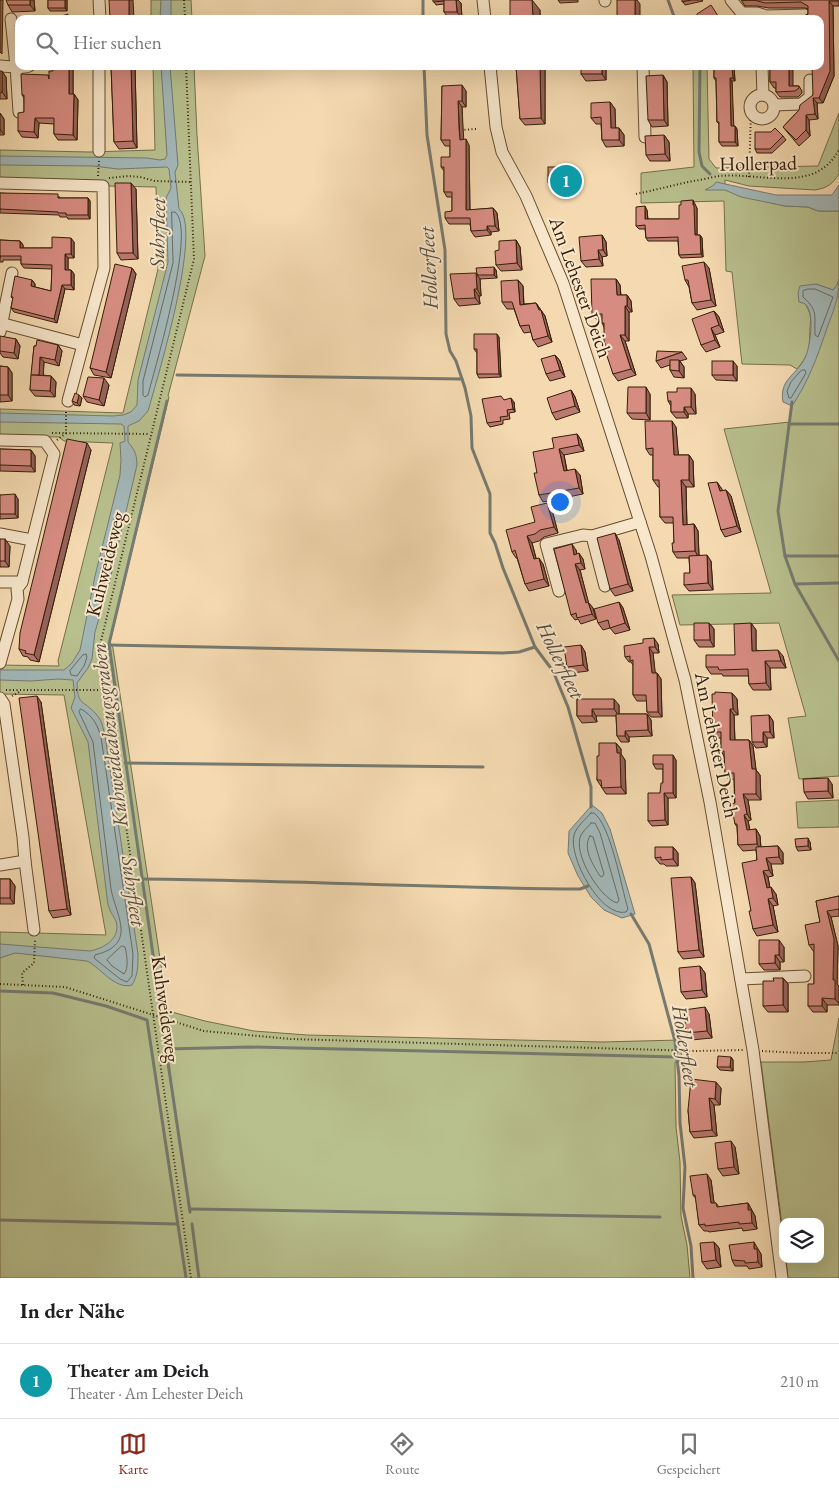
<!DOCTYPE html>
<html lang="de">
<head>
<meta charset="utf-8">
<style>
	:root { --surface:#fff; --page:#f6f6f6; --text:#202124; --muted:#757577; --line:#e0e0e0; --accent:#8f2418 }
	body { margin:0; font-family:"EB Garamond",serif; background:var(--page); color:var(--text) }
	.controls { position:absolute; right:15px; bottom:15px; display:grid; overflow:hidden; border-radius:10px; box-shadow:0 5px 20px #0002 }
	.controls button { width:45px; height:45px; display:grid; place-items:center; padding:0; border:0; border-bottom:1px solid var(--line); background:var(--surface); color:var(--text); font:25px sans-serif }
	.you { position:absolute; left:559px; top:501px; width:18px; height:18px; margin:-12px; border:4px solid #fff; border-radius:50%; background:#1a73e8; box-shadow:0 0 0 8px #1a73e833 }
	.badge { display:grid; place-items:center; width:32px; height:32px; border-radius:50%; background:var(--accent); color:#fff; font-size:16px; font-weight:700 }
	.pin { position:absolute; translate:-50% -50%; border:2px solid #fff; box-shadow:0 1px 5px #0006 }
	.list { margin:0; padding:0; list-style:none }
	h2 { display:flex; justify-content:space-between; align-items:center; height:65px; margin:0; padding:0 20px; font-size:21px }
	h2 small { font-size:16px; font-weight:400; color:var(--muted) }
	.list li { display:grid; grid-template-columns:32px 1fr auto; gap:15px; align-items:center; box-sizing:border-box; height:75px; padding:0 20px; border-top:1px solid var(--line) }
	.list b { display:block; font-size:19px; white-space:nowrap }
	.list p { margin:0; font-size:16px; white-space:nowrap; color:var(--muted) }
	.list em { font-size:16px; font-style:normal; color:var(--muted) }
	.icon { flex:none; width:28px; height:28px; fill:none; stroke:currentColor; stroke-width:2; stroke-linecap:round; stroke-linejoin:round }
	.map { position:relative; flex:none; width:839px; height:1278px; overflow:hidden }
	.search { position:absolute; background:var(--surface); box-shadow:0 5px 20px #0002; left:15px; right:15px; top:15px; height:55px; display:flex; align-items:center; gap:12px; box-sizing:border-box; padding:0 18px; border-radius:10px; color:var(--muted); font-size:19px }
	.sheet { height:140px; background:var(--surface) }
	nav { display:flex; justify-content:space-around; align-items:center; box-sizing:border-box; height:70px; border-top:1px solid var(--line); background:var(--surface); font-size:14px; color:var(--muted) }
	nav a { display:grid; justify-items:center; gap:2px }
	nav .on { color:var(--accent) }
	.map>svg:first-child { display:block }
	.green { fill:#b8c08e; stroke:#766f4a }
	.water { fill:#a2b7b8; stroke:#767a70 }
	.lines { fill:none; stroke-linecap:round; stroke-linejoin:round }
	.shore { stroke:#6b6a5e; stroke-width:1 }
	.stream { stroke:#767a70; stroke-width:3 }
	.minor-casing { stroke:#644d30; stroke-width:13 }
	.path { stroke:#341e05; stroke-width:2; stroke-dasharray:1 2.5; stroke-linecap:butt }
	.minor { stroke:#f8e7cc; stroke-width:11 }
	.wall { fill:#b97870; stroke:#341e05 }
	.shaded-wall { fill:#96625b; stroke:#341e05 }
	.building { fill:#d78c82; stroke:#341e05 }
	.labels { text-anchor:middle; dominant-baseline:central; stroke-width:4; stroke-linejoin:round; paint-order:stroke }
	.street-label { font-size:20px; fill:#341e05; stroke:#f8e7cc }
	.water-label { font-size:21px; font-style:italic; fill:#554c3b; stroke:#f8e7cc }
</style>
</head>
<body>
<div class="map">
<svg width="839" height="1278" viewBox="0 0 839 1278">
	<rect width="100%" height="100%" fill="#f5dab1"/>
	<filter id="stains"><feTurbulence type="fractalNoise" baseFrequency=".004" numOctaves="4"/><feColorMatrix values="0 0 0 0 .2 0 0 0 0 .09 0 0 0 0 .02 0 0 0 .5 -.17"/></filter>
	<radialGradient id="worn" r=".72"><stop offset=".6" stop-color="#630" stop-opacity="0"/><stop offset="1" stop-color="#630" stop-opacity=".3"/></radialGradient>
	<!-- green -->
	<g class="green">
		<polygon points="151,0 191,0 192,19 151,19"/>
		<polygon points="153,66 194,66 197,135 205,256 168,396 169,397 110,642 113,648 168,1011 205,1021 254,1031 307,1035 602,1042 680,1040 682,1062 675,1062 676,1127 680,1162 681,1216 687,1245 690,1278 0,1278 0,932 106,935 64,695 0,694 0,665 59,666 58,661 113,443 64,441 59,437 0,436 0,409 123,413 158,269 156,187 107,186 106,181 0,179 0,150 89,152 155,150"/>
		<path d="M693 66H707L709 159 716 168 818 166 839 113V174C833 184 827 188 815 190L749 186 725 180V190L785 206 808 207 818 211H839V279L837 285 833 290 816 284 806 305C811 315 811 317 810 328 809 348 811 352 797 369L790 365 742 364 732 272 726 271 724 201 641 203V173L694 167Z"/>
		<polygon points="839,291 839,776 799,779 788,718 806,716 779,623 680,625 672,595 771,593 724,429 790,422 793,396"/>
		<polygon points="839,800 839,827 798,828 796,802"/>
		<polygon points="839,1018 839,1278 788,1278 786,1259 820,1259 820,1222 783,1222 783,1232 761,1062 804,1062 831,1060"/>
	</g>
	<!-- water -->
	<g class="water">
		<polygon points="161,0 171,0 171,19 160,19"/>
		<path d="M161 66H170L178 165 175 172 179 209C203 229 157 379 148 411L139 421 128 426V442C134 449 137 454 137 465L108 588 95 632 92 659 88 668 77 683C78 707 83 699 96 714 102 720 103 728 105 736L138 954C138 966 138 975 132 985 115 990 101 968 87 961L15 953 0 958V944L90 951C105 948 121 938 116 921 114 917 111 913 110 910 107 904 107 896 106 889L88 742 71 708 75 697 73 680 58 679 31 681 0 680V670H64L72 663 80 650 95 576 120 475 121 460 120 443 125 441 124 426 121 424 0 422V413L113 416 123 415 131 412 137 405 138 380 168 262 166 198 171 188 169 169 167 167 118 169 93 166 0 165V156L147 158 160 160 165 159 167 155Z"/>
		<polygon points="716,182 776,195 832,195 839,185 839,211 818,211 808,207 785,206 741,197 725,190 705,190 714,185"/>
		<path d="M839 279C839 300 833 311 826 331 817 358 808 382 792 406L783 402C779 379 796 376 805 358 810 348 815 314 806 305 805 303 802 303 799 302L798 293 800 286 816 284 833 290 837 285Z"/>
		<polygon points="592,805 602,813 610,829 635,914 622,918 604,910 591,897 578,876 568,853 569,831"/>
	</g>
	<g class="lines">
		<!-- shore -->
		<g class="shore">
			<path d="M172 212H175C197 229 155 367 148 395L145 397 143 395V381L173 263Z"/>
			<path d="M808 289H815L833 297 818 337 815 335C814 316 819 311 803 297V291Z"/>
			<polygon points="802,370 805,370 806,373 791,398 789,398 787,391 791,382"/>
			<polygon points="116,513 119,513 120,516 103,587 100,590 98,588 99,577"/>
			<polygon points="83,655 86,654 87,657 84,666 77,676 71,675 70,671"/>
			<path d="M81 709C93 716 97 724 101 737L133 954 132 976 127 982 120 979 94 958 95 955C138 944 116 916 111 889L93 742 79 712Z"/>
			<path d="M591 813H594C611 826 621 886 628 909L626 912C601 918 568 857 574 835 576 827 586 819 591 813Z"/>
			<path d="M591 823H595L600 833 619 900 617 903C600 898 572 853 581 835 583 831 588 827 591 823Z"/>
			<path d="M590 836 593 837 604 874 602 877 600 876C593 865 582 848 590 836Z"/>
			<path d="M122 946 125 947C127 955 129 968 124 974L112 966 107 960Z"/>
		</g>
		<!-- stream -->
		<g class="stream">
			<polyline points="668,0 675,19"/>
			<polyline points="423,19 423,0"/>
			<polyline points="424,66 427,135 445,250 446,334 450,351 456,361 465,388 471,416 472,448 490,494 490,533 495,543 503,568 535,647 553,671 568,707 591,787 591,807"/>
			<polyline points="700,66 699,152 702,166 710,174"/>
			<polyline points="177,375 462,379"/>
			<polyline points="792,402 778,511 785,556 795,584 839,661"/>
			<polyline points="789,424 839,424"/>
			<polyline points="785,556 839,556"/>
			<polyline points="795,584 839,583"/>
			<polyline points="109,645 503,653 519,652 535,647"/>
			<polyline points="125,763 483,767"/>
			<path d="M142 879C288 880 434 888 580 889L588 886"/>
			<polyline points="631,914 649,944 675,1041 679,1076 680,1123 685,1167 683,1208 691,1246 693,1278"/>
			<polyline points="0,991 53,993 106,1006 147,1020 186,1278"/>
			<polyline points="161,1011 109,644 167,401"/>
			<polyline points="162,1022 190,1212"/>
			<polyline points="166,1049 250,1047 677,1057"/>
			<polyline points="190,1209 660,1217"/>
			<polyline points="0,1220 177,1224"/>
			<polyline points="192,1224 199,1278"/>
		</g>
		<defs>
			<g id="minor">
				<polyline points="99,0 100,19"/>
				<polyline points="483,0 485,19"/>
				<polyline points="605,0 605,1"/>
				<polyline points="731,0 746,18"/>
				<polyline points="741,13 757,13 766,16 805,15"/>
				<polyline points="11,19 16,66 19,112"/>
				<path d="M0 66C9 66 21 69 29 66"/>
				<polyline points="99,66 99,151"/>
				<polyline points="490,66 496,127 502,152 526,196 563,283 651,556 685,680 710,802 753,1050 782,1278"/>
				<polyline points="643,66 645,137"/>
				<polyline points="762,66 763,95"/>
				<circle cx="762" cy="107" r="12"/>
				<polyline points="774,105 801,104 810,97 810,80"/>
				<polyline points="0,183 103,186 104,268 83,345 0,323"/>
				<polyline points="0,332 12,273"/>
				<polyline points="68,401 83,345"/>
				<polyline points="0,440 45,441 54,454 22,582 17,589 18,599 0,663"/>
				<polyline points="0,534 32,540"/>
				<polyline points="592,536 605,586"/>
				<polyline points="0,582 22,582"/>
				<polyline points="559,591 546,544 583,535 592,536 640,522"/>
				<polyline points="0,698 4,704 23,837 25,861 0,865"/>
				<polyline points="25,861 34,930"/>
				<polyline points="741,979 805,976"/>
			</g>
		</defs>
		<!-- minor casing -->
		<use href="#minor" class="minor-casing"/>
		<!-- path -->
		<g class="path">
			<polyline points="184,0 185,19"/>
			<polyline points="186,66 194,259 100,645 191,1278"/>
			<polyline points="461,130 476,129"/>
			<polyline points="98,176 99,161"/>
			<polyline points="749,177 751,112"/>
			<polyline points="109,178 128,176 140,177 155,181 191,182"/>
			<path d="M636 194C655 190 674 185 693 181 702 180 711 177 720 176 760 172 817 195 839 149"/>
			<polyline points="52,433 150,434"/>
			<polyline points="57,440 66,433 66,411"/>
			<polyline points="6,690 106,690"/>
			<polyline points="12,696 21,691"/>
			<polyline points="0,984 65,987 204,1031 291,1039 697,1051 743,1050"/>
			<polyline points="23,985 22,973 34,963 35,940"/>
			<polyline points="762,1051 801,1053 839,1053"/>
		</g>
		<!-- minor -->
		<use href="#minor" class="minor"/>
	</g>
	<!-- wall -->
	<g class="wall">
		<polygon points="34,0 35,11 12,12 8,5"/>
		<polygon points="48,0 67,0 67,11 50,11 48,8"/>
		<polygon points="433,0 458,0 461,3 462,18 449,19 444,12 444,4 436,5"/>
		<polygon points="558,0 578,0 578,2 560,3"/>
		<polygon points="682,0 702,0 703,1 685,5"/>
		<polygon points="741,0 839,0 839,6 833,6 834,76 823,103 817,103 818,119 809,120 810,136 799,146 783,127 799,110 813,95 820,19 802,17 808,14 808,9 805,8 769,8 757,6 745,6"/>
		<polygon points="540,10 540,19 511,19 510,17"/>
		<polygon points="53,66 73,66 73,94 74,94 78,100 77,140 58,140 54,134 54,124 39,123 38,138 22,137 18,131 24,112 24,98 22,95 48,75 49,76 53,71"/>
		<polygon points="111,66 135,66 137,148 119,149 114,142"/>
		<polygon points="516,66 544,66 545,67 545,124 525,125 520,119"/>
		<polygon points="606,66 606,80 586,81 581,74"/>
		<polygon points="714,66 734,66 735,81 732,81 733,126 735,126 737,129 738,146 722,146 719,142 719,124 717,122 716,81 714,78"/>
		<polygon points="770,66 793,86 799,86 802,91 802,93 798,97 780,97 776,92 776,88 774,88 770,82"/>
		<polygon points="0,71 6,77 7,99 0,99"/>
		<polygon points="663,75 667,82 668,126 652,127 648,120"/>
		<polygon points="442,86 466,91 466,107 462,107 463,140 469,145 470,210 493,208 497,213 499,231 491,232 491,235 475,237 471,231 470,224 449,224 445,218 452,211 452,197 447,197 444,192 444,171 441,167 450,157 450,146 445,146 441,140"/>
		<polygon points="610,102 615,109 615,128 619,128 624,135 624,146 606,147 602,140 601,124 596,124 591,118"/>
		<polygon points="0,113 4,119 4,135 0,135"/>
		<polygon points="664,135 669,142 670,161 650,161 646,155"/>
		<polygon points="783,136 786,140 772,153 757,153 755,149"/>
		<polygon points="574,167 579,173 579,188 553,189 548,182"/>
		<polygon points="136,189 138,259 121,260 117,253"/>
		<polygon points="0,193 60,197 60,198 88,198 90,201 90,219 68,219 67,217 60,217 59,215 0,213"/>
		<polygon points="695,204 695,206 697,208 697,235 700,235 702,238 703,257 681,258 679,255 678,241 648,241 646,238 645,229 639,229 636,226 647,210 648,219 679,219"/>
		<polygon points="602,235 606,242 607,256 602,257 603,266 586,267 581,261"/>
		<polygon points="0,240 20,241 23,245 23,248 52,248 74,242 74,258 68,258 68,270 71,270 74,274 74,290 65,289 57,323 14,312 11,308 13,299 11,297 32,280 35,284 35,287 51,291 52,269 24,268 21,264 21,260 3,260 3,262 0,262"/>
		<polygon points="516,240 520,247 522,270 501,271 496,265 499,250"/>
		<polygon points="132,268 136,274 111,378 94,375 90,368"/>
		<polygon points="709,268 716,306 697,310 692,303 689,287 685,280"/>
		<polygon points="496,270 497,278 480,279 481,296 479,296 480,304 459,306 454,299 476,273 477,274"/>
		<polygon points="616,279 620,285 621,295 627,295 631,301 632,312 629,312 629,341 625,341 636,375 618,381 613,374 608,352 604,327 602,323 602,320 597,320 592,314"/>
		<polygon points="518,280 523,286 524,304 536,303 545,316 552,342 538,347 533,340 531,332 524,333 520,326 514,309 507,309 502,302"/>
		<polygon points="714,311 719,317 724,332 715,335 720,347 706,352 701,345"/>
		<polygon points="499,337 501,377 479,378 477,374 477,353 474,349"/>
		<polygon points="0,338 16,339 20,346 18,359 3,357 0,353"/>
		<polygon points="58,345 62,351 59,366 44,362 43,375 51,376 56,382 55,397 35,396 30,390 34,346"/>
		<polygon points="682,352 687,359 680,361 684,367 684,378 674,377 670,370 670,365 661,368 656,361"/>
		<polygon points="555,355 560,361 565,377 550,381 546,374"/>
		<polygon points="0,366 8,367 12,373 12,401 0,402"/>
		<polygon points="737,366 737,381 716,380 712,375"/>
		<polygon points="109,385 104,406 87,402 83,396"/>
		<polygon points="571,390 575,397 580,412 556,420 552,413"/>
		<polygon points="650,394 650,420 632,419 627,413"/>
		<polygon points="695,394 696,414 688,414 688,418 676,418 671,412 671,406 668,401"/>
		<polygon points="82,398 80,406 74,405 72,401"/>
		<polygon points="504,400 514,402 515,412 509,413 510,419 503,420 503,424 490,427 487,423"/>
		<polygon points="676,427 678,455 689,455 693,461 694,487 686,487 687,525 694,524 698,531 699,555 711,561 713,590 689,591 684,585 690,573 689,558 677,558 673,552 674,543 674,523 665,523 660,517 660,487 658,487 653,480 653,455 650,455 646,449"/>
		<polygon points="577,434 581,440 584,451 564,455 567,470 580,475 583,494 543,502 539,495 537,473 554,448"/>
		<polygon points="0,449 31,450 35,456 35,472 0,471"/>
		<polygon points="91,450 39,662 30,660 28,657 23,656 19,649"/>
		<polygon points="717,482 722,491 726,490 731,496 741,532 725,537 721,530"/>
		<polygon points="0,495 18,499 18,518 0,519"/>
		<polygon points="552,510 558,533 544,537 539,541 532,543 536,558 543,564 549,586 529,591 525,584 517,558 516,558 512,552 535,522"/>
		<polygon points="0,539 10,546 9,567 0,567"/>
		<polygon points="619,540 633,591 615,596 610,589"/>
		<polygon points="576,550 577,554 583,559 585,569 580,570 588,602 593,608 596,619 581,624 578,619 575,620 571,615"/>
		<polygon points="619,602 623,608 630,630 615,634 610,628 603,630 598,623"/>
		<polygon points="709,623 714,629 714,647 699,647 694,640"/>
		<polygon points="751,623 756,630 756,650 783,656 786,668 770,668 771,690 753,690 749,684 749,676 723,676 722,674 711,674 706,667 735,655"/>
		<polygon points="658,644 659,653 653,653 655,673 657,673 661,679 662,717 651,717 647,712 647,701 637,701 633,695 633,665 631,662 629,662 625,657"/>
		<polygon points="581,645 585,652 588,671 572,673 567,667"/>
		<polygon points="732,693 737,699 738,715 734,715 735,740 749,740 753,746 756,770 760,775 761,800 748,800 751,820 748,821 750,830 756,829 760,836 761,847 778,846 783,853 783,864 771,864 773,876 768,877 770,888 776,894 778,905 773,906 778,932 757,936 753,929 751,911 757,860 756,850 743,851 738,845 737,827 735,824 734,779 729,780 725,773 724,756 721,751 721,738 718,738 713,732"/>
		<polygon points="577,699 619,705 619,714 647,714 651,720 652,736 629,737 629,742 621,742 617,736 616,716 596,716 597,722 582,723 577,716"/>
		<polygon points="41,702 71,915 53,918 49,911"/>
		<polygon points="769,715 773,721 774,738 767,738 767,747 756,748 752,742"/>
		<polygon points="616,743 621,749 621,754 625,760 626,794 606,794 597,780 599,756"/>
		<polygon points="676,760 676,798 668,798 668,825 652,826 648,821 660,793 663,783 663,769 656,769 653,764"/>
		<polygon points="832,784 833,798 808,799 804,792"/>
		<polygon points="810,842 811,850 798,851 796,847"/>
		<polygon points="673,847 678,853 678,866 666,866 664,864 660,864 655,858"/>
		<polygon points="691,877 695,883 704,957 683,959 678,952"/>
		<polygon points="0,879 10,879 15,886 14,904 0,904"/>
		<polygon points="839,896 839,916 831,917 838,946 837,984 839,986 839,1005 827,1005 827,1012 813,1012 808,1006 814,984 814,952 809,945 820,922 816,901"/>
		<polygon points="784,947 784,962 780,962 780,970 764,970 759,964"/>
		<polygon points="700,966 705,973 707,997 686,999 681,992"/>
		<polygon points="783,978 788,984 788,1012 768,1012 763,1006 774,981"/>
		<polygon points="709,1014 712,1038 691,1040 686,1033"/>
		<polygon points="731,1057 733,1060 733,1071 720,1070 717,1067"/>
		<polygon points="721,1088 720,1105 714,1105 717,1136 694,1138 690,1132 688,1110"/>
		<polygon points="735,1147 739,1174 723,1176 718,1169"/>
		<polygon points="711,1180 714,1203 716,1203 719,1207 748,1203 755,1216 757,1229 743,1231 742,1228 709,1232 708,1231 704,1231 699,1225 696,1199 693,1195"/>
		<polygon points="714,1242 719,1248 721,1267 707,1269 702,1262"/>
		<polygon points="757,1248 758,1250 761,1254 762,1267 749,1269 747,1266 735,1266 732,1260"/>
	</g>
	<!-- shaded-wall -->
	<g class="shaded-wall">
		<polygon points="0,0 3,0 2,54 0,52"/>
		<polygon points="30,0 34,0 35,11 30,5"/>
		<polygon points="65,0 67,0 67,11 65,8"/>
		<polygon points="129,0 133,0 134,19 129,19"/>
		<polygon points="456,0 458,0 461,3 462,18 457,12"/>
		<polygon points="532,0 540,10 540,19 534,19 533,17"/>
		<polygon points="635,0 637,0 640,4 640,19 635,19"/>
		<polygon points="829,1 833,6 834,76 823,103 819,98"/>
		<polygon points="69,66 73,66 73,100 69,94"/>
		<polygon points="131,66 135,66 137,148 133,141"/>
		<polygon points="540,66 544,66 545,67 545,124 541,118"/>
		<polygon points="602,66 606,66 606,80 602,74"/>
		<polygon points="732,66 734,66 735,81 733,78"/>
		<polygon points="789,66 793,66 793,91 789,86"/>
		<polygon points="2,71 6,77 7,99 2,92"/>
		<polygon points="663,75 667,82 668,126 664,120"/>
		<polygon points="730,78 732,81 734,130 731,126"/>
		<polygon points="462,85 466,91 466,107 462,101"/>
		<polygon points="74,94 78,100 77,140 73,135"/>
		<polygon points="813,98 817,103 818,119 815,114"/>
		<polygon points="458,101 462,107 464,145 460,140"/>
		<polygon points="610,102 615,109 616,135 611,128"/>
		<polygon points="0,113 4,119 4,135 0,129"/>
		<polygon points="806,115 809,120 810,136 806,130"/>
		<polygon points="35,118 39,123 38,138 34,132"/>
		<polygon points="735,126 737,129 738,146 735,142"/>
		<polygon points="619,128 624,135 624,146 619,140"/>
		<polygon points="664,135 669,142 670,161 665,154"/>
		<polygon points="466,139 469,145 470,216 466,210"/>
		<polygon points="574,167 579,173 579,188 574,182"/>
		<polygon points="131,183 136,189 138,259 133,253"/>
		<polygon points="88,198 90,201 90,219 88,215"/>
		<polygon points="693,200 697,208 697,239 695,235"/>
		<polygon points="645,206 647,210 648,223 645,219"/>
		<polygon points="493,208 497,213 499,231 495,226"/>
		<polygon points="487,226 491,232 491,235 487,230"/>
		<polygon points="602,235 606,242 607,256 603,250"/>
		<polygon points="700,235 702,238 703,257 701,254"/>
		<polygon points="71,238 74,242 74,258 71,254"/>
		<polygon points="516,240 520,247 522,270 517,263"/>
		<polygon points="20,241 23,245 23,252 20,248"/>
		<polygon points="598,250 602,257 603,266 599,259"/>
		<polygon points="65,254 68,258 68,274 65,270"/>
		<polygon points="704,262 709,268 716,306 711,300"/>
		<polygon points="494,267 496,270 497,278 494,275"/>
		<polygon points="132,268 136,274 111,378 106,372"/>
		<polygon points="71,270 74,274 74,290 71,285"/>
		<polygon points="476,273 480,279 481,296 477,289"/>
		<polygon points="616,279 620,285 621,302 617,295"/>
		<polygon points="32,280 35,284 34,290 31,286"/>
		<polygon points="518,280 523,286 524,312 520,305"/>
		<polygon points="62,285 65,289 57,323 54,319"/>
		<polygon points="474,289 479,296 480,304 475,298"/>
		<polygon points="627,295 631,301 632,312 627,306"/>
		<polygon points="536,303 545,316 552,342 548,336"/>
		<polygon points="625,306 629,312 629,341 625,335"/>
		<polygon points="714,311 719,317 724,332 719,325"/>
		<polygon points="711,328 715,335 720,347 715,340"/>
		<polygon points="497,334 499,337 501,377 499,374"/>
		<polygon points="620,335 625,341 636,375 631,369"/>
		<polygon points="16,339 20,346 18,359 14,353"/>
		<polygon points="58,345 62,351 59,366 55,360"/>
		<polygon points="555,355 560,361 565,377 560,370"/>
		<polygon points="40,357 44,362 43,381 39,376"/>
		<polygon points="679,360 684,367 684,378 679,371"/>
		<polygon points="733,361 737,366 737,381 733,375"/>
		<polygon points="8,367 12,373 12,401 8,395"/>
		<polygon points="51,376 56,382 55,397 50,391"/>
		<polygon points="104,378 109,385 104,406 99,400"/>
		<polygon points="646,387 650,394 650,420 646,413"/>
		<polygon points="691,388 695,394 696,414 691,407"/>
		<polygon points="571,390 575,397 580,412 575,406"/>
		<polygon points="79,395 82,398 80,406 77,403"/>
		<polygon points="511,398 514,402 515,412 513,409"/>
		<polygon points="684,407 688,414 688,418 684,412"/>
		<polygon points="672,421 676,427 679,461 674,455"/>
		<polygon points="577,434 581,440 584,451 579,445"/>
		<polygon points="87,443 91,450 39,662 34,655"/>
		<polygon points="559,449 564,455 568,478 564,471"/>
		<polygon points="31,450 35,456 35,472 31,466"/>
		<polygon points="689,455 693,461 694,487 689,480"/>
		<polygon points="575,469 580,475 583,494 579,488"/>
		<polygon points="681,480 686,487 687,531 683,525"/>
		<polygon points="717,482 722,489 724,498 720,491"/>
		<polygon points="726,490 731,496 741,532 737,526"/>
		<polygon points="15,494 18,499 18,518 15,514"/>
		<polygon points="547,503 552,510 558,533 554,527"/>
		<polygon points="694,524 698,531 699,558 695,551"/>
		<polygon points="615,533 619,540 633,591 628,584"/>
		<polygon points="527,536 532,543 538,566 534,559"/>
		<polygon points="5,539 10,546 9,567 5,561"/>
		<polygon points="572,544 576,550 578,560 574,555"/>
		<polygon points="579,553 583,559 585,569 581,563"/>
		<polygon points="707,555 711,561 713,590 708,583"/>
		<polygon points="539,558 543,564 549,586 544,579"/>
		<polygon points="575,564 580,570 590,608 586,603"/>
		<polygon points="588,602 593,608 596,619 592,614"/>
		<polygon points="619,602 623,608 630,630 625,623"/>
		<polygon points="709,623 714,629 714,647 710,640"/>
		<polygon points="751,623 756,630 756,657 752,651"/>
		<polygon points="654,638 658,644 659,653 655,647"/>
		<polygon points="581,645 585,652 588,671 583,665"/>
		<polygon points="649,647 653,653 656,679 652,673"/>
		<polygon points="778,650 783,656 786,668 781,661"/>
		<polygon points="765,661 770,668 771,690 766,683"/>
		<polygon points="657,673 661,679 662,717 658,712"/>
		<polygon points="732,693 737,699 738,715 733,709"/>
		<polygon points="37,696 41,702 71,915 67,909"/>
		<polygon points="614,699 619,705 619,716 614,709"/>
		<polygon points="592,709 596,716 597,722 592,716"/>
		<polygon points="730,709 734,715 735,747 730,740"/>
		<polygon points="647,714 651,720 652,736 648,730"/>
		<polygon points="769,715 773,721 774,738 770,732"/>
		<polygon points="625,731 629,737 629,742 625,736"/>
		<polygon points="763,732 767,738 767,747 763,742"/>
		<polygon points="749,740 753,746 756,770 760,775 761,800 756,794 752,769"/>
		<polygon points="616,743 621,749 621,754 625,760 626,794 621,787 617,753"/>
		<polygon points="673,755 676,760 676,798 673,793"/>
		<polygon points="828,778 832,784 833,798 828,791"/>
		<polygon points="664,793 668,798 668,825 665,820"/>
		<polygon points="743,794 748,800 751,820 747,814"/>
		<polygon points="744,815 748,821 751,836 747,830"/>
		<polygon points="756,829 760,836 761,850 757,844"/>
		<polygon points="808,838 810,842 811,850 808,846"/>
		<polygon points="778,846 783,853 783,864 779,857"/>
		<polygon points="673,847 678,853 678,866 673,859"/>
		<polygon points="766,858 771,864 773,876 769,870"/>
		<polygon points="763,871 768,877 771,895 767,888"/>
		<polygon points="691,877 695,883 704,957 699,950"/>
		<polygon points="10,879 15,886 14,904 10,898"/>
		<polygon points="771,887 776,894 778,905 773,898"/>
		<polygon points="768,899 773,906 778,932 773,925"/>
		<polygon points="827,911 831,917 838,946 837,984 839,986 839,1004 835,999"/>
		<polygon points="779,940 784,947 784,962 779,955"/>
		<polygon points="775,955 780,962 780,970 775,963"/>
		<polygon points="700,966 705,973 707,997 702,990"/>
		<polygon points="783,978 788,984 788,1012 783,1005"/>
		<polygon points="822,998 827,1005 827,1012 822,1006"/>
		<polygon points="705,1007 709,1014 712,1038 707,1031"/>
		<polygon points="731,1057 733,1060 733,1071 730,1067"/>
		<polygon points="716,1082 721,1088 720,1105 715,1099"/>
		<polygon points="709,1098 714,1105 717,1136 712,1130"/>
		<polygon points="731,1141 735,1147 739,1174 734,1167"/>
		<polygon points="707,1174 711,1180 715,1210 711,1203"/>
		<polygon points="748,1203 755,1216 757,1229 752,1223 748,1210"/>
		<polygon points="714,1242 719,1248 721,1267 716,1260"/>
		<polygon points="754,1242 761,1254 762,1267 758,1262 754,1249"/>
	</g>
	<!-- building -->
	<g class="building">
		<polygon points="6,0 30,0 30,5 8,5"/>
		<rect x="48" y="0" width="17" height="8"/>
		<polygon points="109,0 129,0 129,19 110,19"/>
		<polygon points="433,0 444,0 444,1 433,2"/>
		<polygon points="444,0 456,0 457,12 444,12"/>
		<polygon points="510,0 532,0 533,17 510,17"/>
		<rect x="617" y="0" width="18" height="19"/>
		<polygon points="682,0 691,0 682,2"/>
		<polygon points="742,0 839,0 839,1 829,1 830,71 819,98 813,98 815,114 806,115 806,130 796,140 783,127 799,110 800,105 813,95 812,66 820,66 820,19 765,19 765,18 802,17 808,14 808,6 801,2 765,3 754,0"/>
		<polygon points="711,5 720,19 698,19 697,17 697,14"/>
		<polygon points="68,14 68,19 51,19"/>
		<polygon points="19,24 19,43 15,25"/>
		<polygon points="53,66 69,66 69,94 74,94 73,135 54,134 54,118 35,118 34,132 18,131 18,113 24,112 24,95 22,95 21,74 48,75 49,79 49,71 53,71"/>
		<polygon points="111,66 131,66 133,141 114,142"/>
		<polygon points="516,66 540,66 541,118 520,119"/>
		<rect x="581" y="66" width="21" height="8"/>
		<polygon points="714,66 732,66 733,78 730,78 731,126 735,126 735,142 719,142 719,122 717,122 716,78 714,78"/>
		<polygon points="770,66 789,66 789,86 799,86 799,88 795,91 776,92 776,82 770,82"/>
		<polygon points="0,71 2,71 2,92 0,93"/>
		<polygon points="663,75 664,120 648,120 646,76"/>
		<polygon points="462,85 462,101 458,101 459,128 460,140 466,139 466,210 493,208 495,226 487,226 487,230 471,231 470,218 445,218 445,212 452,211 452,192 444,192 444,167 441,167 441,157 450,157 450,140 441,140 442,86"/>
		<polygon points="610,102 611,128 619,128 619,140 602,140 601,117 591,118 591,103"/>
		<polygon points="775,128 783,136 770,149 755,149 755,132 771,132"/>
		<polygon points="664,135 665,154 646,155 645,136"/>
		<rect x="548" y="167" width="26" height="15"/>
		<polygon points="115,183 131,183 133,253 117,253"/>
		<polygon points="0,193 58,194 58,198 88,198 88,215 66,215 66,213 58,213 58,212 0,209"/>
		<polygon points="693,200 693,205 694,205 695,235 700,235 701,254 679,255 678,237 646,238 645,225 636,226 636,207 645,206 645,219 679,219 679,205 681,205 681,201"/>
		<polygon points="602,235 603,250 598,250 599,259 581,261 579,237"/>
		<polygon points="52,237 71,238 71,254 65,254 65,270 71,270 71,285 62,285 54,319 11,308 13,297 11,297 15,276 32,280 31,286 51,291 52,265 21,264 21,256 0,256 0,258 0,240 20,241 20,248 52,248"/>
		<polygon points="516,240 517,263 496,265 495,251 499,250 499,241"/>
		<polygon points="704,262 711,300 692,303 688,280 685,280 682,266"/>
		<polygon points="115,264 132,268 106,372 90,368"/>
		<polygon points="494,267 494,275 478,275 477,274 476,268"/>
		<polygon points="476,273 477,289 474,289 475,298 454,299 450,274"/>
		<polygon points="591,279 616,279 617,295 627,295 627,306 625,306 625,335 620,335 631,369 613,374 606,353 608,352 604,341 604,323 602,323 602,314 592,314"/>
		<polygon points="518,280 520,305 536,303 539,310 541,310 548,336 533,340 529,325 520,326 512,302 502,302 501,281"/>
		<polygon points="714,311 719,325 711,328 715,340 701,345 692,319"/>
		<polygon points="474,334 497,334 499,374 477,374 477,349 474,349"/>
		<polygon points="0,336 16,339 14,353 0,351"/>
		<polygon points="37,340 58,345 55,360 40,357 39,375 31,375 34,346 36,346"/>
		<polygon points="657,351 682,352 656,361"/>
		<polygon points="555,355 560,370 546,374 541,359"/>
		<polygon points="670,360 679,360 679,371 670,370"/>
		<rect x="712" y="361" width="21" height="14"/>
		<polygon points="0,366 8,367 8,395 0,395"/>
		<polygon points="31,375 51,376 50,391 30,390"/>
		<polygon points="88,377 104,378 99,400 83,396"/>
		<polygon points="628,387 646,387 646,413 627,413"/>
		<polygon points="677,388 691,388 691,407 684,407 684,412 671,412 671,401 668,401 667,392 677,392"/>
		<polygon points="571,390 575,406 552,413 547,398"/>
		<polygon points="75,393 79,395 77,403 72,401"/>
		<polygon points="501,396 504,400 511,398 513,409 507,410 508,416 500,417 501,421 487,423 482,399"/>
		<polygon points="645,421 672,421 674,455 689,455 689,480 681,480 683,525 694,524 695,551 673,552 672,543 674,543 673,517 660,517 659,480 653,480 653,448 646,449"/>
		<polygon points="577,434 579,445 559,449 564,471 575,469 579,488 539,495 534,473 537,473 533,452 554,448 552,438"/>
		<polygon points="67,439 87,443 34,655 25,653 26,651 19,649 20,633"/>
		<polygon points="0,449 31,450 31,466 0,465"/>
		<polygon points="717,482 720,491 726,490 737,526 721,530 708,483"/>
		<polygon points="15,494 15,514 0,514 0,495"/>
		<polygon points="547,503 554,527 540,530 535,534 527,536 534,559 539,558 544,579 525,584 515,550 512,552 506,530 535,522 531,507"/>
		<polygon points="615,533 628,584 610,589 597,538"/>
		<rect x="0" y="539" width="5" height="22"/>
		<polygon points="572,544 574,555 579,553 581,563 575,564 586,603 588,602 592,614 577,618 576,613 571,615 554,549"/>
		<polygon points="707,555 708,583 684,585 684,573 690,573 689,556"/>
		<polygon points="619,602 625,623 610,628 608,620 598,623 594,609"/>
		<polygon points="694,623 709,623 710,640 694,640"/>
		<polygon points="751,623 752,651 778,650 781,661 765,661 766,683 749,684 748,669 719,670 718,667 706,667 706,655 735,655 734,624"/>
		<polygon points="654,638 655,647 649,647 652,673 657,673 658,712 647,712 646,695 633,695 633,660 630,661 630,656 625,657 624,646 643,643 643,639"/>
		<polygon points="581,645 583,665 567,667 564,647"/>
		<polygon points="715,692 732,693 733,709 730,709 730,740 749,740 752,769 756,769 756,794 743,794 747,814 744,815 747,830 756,829 757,844 738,845 737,824 735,824 731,804 735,803 734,773 725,773 724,751 721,751 721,732 713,732 712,694 715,694"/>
		<polygon points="37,696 67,909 49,911 19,698"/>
		<polygon points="577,699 614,699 614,709 592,709 592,716 577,716"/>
		<polygon points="616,714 647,714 648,730 625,731 625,736 617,736"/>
		<polygon points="769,715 770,732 763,732 763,742 752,742 751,716"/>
		<polygon points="599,743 616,743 617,753 620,753 621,787 602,788 601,780 597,780 597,756 599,756"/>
		<polygon points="653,755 673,755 673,793 664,793 665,820 648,821 648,793 660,793 661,783 663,783 663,764 653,764"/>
		<polygon points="828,778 828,791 804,792 803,779"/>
		<polygon points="808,838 808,846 796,847 795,839"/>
		<polygon points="778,846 779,857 766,858 769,870 763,871 767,888 771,887 773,898 768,899 773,925 753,929 749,911 751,911 742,863 757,860 756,847"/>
		<polygon points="655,847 673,847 673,859 661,860 661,857 655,858"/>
		<polygon points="691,877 699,950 678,952 671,878"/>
		<rect x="0" y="879" width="10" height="19"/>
		<polygon points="839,896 839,909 827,911 834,939 833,980 835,980 835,999 822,998 822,1006 808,1006 808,984 814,984 814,944 809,945 805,925 820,922 816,901"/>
		<polygon points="759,940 779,940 779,955 775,955 775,963 759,964"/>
		<polygon points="700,966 702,990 681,992 679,968"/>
		<polygon points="773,978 783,978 783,1005 763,1006 763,981 774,981"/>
		<polygon points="705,1007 707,1031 686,1033 684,1010"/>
		<polygon points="718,1056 731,1057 730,1067 717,1067"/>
		<polygon points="691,1079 716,1082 715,1099 709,1098 712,1130 690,1132 688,1110"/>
		<polygon points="731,1141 734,1167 718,1169 715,1143"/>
		<polygon points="707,1174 711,1203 716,1203 717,1207 748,1203 748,1210 751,1210 752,1223 739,1224 739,1222 705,1226 705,1224 699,1225 695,1195 693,1195 690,1176"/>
		<polygon points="714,1242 716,1260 702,1262 700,1243"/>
		<polygon points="754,1242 754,1249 757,1249 758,1262 745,1263 745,1261 732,1260 729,1245"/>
	</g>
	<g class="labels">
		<!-- street labels -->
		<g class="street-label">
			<text transform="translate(758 163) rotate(-1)">Hollerpad</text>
			<text transform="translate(581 287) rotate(70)">Am Lehester Deich</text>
			<text transform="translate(105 564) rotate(-76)">Kuhweideweg</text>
			<text transform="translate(717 745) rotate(78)">Am Lehester Deich</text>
			<text transform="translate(166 1009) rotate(82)">Kuhweideweg</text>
		</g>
		<!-- water labels -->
		<g class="water-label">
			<text transform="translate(157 233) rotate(-89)">Suhrfleet</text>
			<text transform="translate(428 268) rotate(-93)">Hollerfleet</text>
			<text transform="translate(561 660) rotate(64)">Hollerfleet</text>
			<text transform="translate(109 735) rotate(-97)">Kuhweideabzugsgraben</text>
			<text transform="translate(134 891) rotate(82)">Suhrfleet</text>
			<text transform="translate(686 1046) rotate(81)">Hollerfleet</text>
		</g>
	</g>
	<rect width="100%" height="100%" filter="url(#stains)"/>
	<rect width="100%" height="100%" fill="url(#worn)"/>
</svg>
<div class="controls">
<button><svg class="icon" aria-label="layers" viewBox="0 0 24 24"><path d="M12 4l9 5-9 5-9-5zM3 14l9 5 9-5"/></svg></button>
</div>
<div class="you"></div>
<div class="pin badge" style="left:566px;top:181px;background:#0f9aa8">1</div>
<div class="search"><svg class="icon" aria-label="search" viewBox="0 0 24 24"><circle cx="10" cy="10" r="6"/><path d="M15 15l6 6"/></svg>Hier suchen</div>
</div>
<section class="sheet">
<h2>In der Nähe<small></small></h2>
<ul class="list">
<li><span class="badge" style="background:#0f9aa8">1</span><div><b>Theater am Deich</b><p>Theater · Am Lehester Deich</p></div><em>210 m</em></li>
</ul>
</section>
<nav>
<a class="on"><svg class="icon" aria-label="map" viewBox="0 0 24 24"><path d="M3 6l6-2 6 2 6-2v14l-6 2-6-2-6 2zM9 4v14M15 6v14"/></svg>Karte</a>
<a><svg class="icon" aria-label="directions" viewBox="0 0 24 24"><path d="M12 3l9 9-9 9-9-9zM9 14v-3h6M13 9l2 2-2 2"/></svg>Route</a>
<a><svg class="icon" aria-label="saved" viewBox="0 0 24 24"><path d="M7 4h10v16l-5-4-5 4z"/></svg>Gespeichert</a>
</nav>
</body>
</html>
